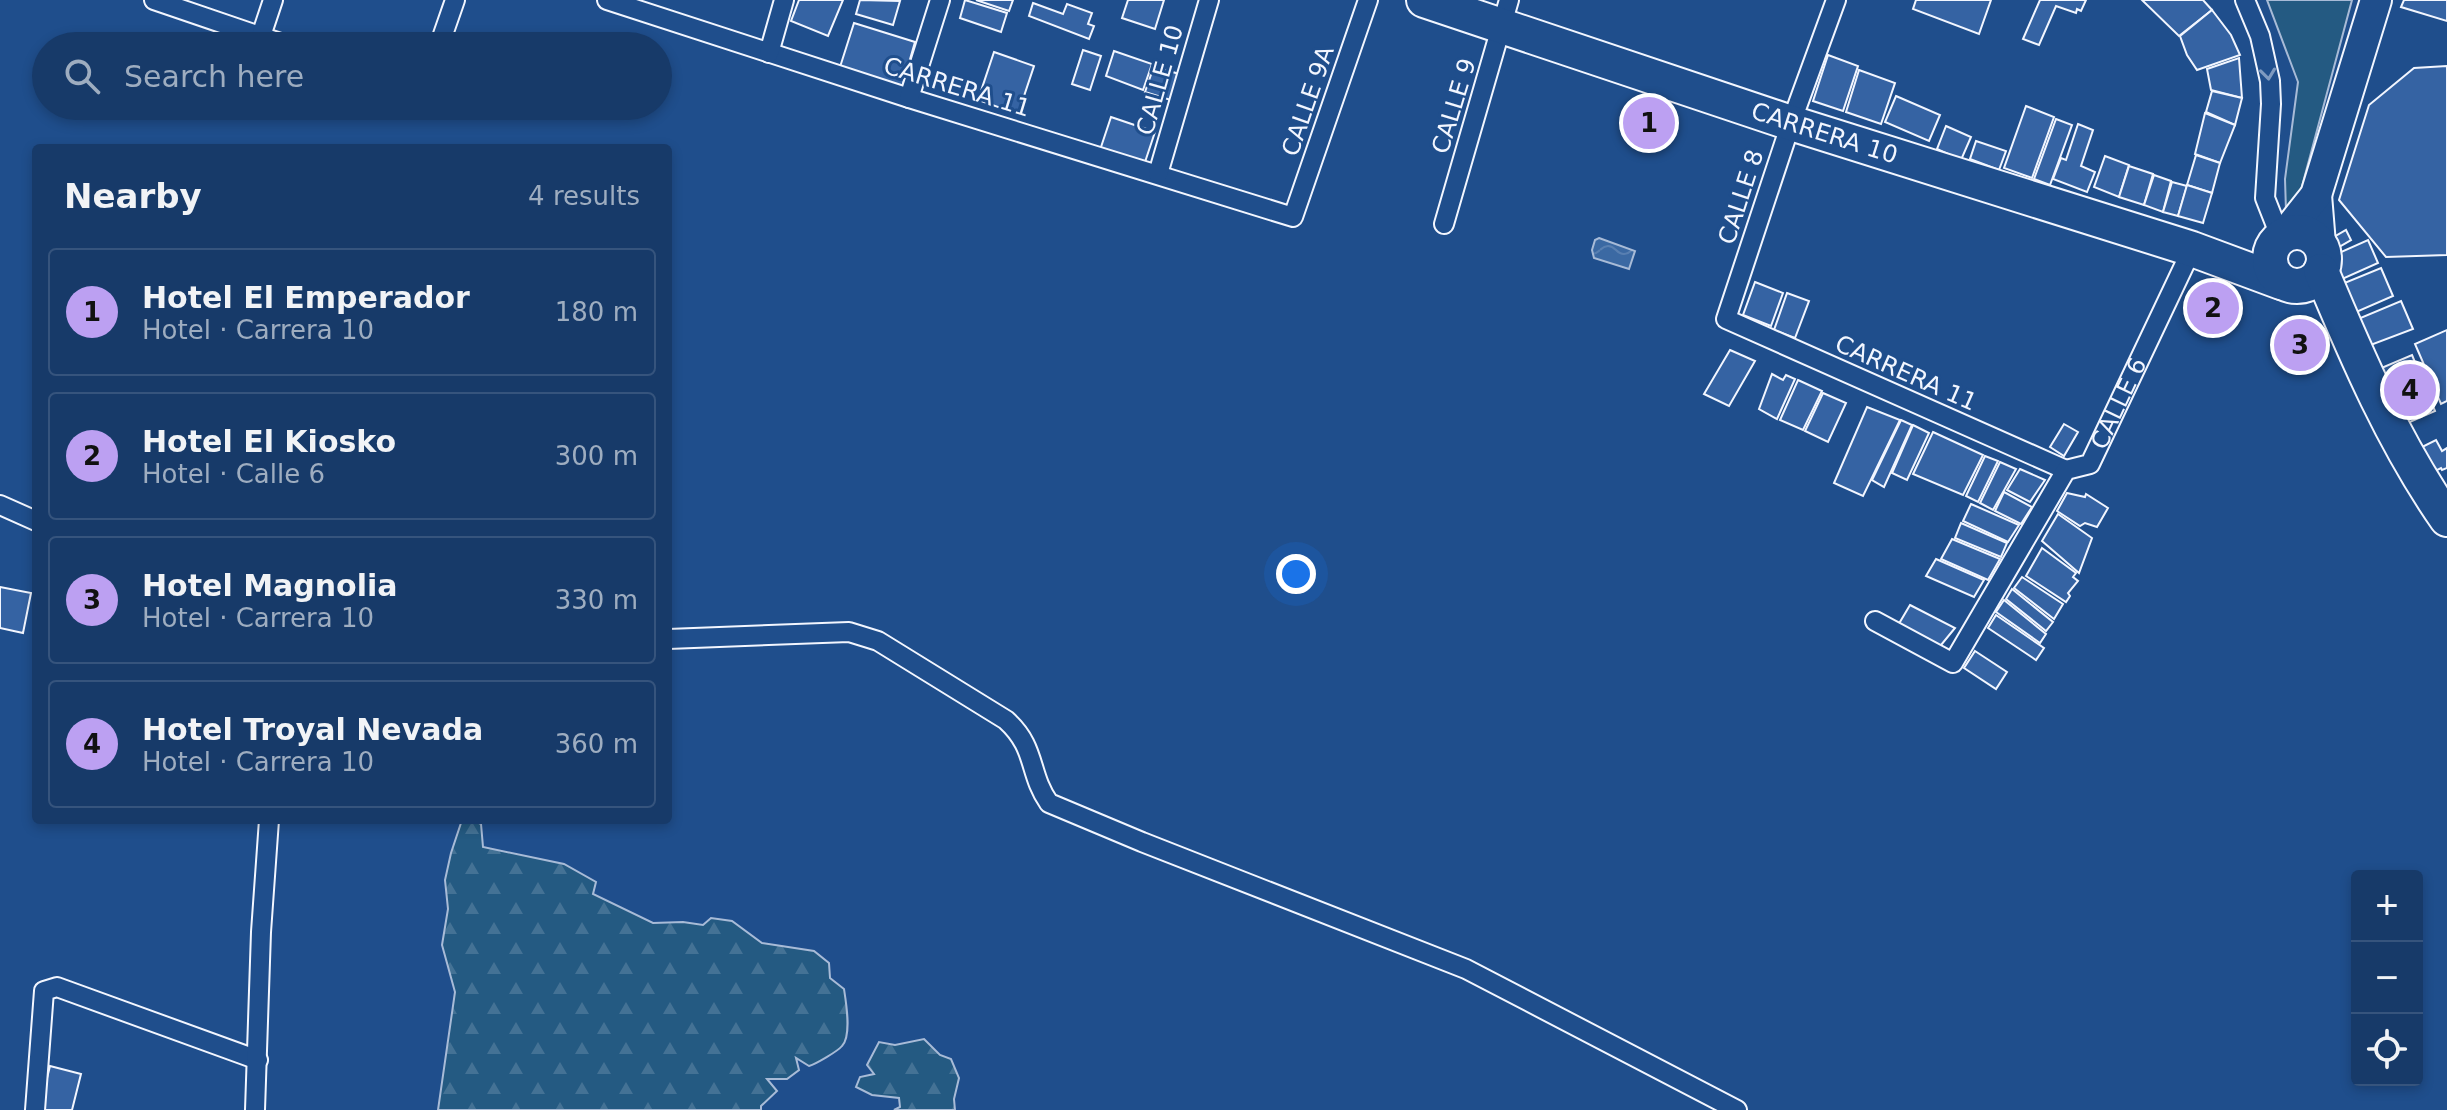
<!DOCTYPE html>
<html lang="en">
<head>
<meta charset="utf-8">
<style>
	:root { --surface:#173a69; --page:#20416f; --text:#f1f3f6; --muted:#9eadc0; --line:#36547d; --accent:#bca0f2 }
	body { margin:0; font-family:"DejaVu Sans",sans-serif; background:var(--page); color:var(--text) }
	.controls { position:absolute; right:24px; bottom:24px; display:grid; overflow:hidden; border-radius:8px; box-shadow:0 4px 12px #0003 }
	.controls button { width:72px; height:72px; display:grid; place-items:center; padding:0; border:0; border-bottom:2px solid var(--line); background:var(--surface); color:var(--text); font:40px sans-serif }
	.you { position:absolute; left:1296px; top:574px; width:28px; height:28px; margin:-20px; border:6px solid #fff; border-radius:50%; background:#1a73e8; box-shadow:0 0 0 12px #1a73e833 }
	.badge { display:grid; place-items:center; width:52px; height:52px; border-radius:50%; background:var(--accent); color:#111; font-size:26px; font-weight:700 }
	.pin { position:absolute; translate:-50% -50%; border:4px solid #fff; box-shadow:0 2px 8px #0006 }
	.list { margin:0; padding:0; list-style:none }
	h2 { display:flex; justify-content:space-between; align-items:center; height:104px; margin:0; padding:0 32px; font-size:34px }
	h2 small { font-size:26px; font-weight:400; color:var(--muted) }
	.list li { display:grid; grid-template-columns:52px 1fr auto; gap:24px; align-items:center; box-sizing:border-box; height:128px; margin:0 16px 16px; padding:0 16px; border:2px solid var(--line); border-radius:8px }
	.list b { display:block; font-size:30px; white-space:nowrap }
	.list p { margin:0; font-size:26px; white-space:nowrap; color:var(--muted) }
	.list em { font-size:26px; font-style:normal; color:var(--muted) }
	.icon { flex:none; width:44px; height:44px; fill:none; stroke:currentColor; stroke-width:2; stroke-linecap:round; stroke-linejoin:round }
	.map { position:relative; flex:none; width:2447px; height:1110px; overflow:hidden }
	.search { position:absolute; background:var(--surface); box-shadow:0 4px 12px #0003; left:32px; top:32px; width:640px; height:88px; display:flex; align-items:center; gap:20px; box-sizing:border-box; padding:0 28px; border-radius:44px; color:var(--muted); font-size:30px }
	.panel { position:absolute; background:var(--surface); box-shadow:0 4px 12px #0003; left:32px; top:144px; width:640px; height:680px; border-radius:8px }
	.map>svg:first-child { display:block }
	.green { fill:#245a82; stroke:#a8bbd7; stroke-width:2 }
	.forest { fill:url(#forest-firs); stroke:#a8bbd7; stroke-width:2 }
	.water { fill:url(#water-waves); stroke:#a8bbd7; stroke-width:2 }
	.building { fill:#3563a3; stroke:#f2f6ff; stroke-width:2 }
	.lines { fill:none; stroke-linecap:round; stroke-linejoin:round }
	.street-casing { stroke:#f2f6ff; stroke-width:22 }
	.primary-casing { stroke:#f2f6ff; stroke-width:34 }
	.highway-casing { stroke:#f2f6ff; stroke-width:38 }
	.street { stroke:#1f4e8c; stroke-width:18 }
	.primary { stroke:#1f4e8c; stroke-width:30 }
	.highway { stroke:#1f4e8c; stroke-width:34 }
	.oneway { stroke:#7e9ac0 }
	.labels { text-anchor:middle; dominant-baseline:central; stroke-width:6; stroke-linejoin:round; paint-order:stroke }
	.street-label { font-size:24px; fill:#f2f6ff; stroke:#1f4e8c }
</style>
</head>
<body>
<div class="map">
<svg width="2447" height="1110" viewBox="0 0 2447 1110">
	<defs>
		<pattern id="forest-firs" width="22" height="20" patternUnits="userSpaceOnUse" patternTransform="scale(2)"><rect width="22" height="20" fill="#245a82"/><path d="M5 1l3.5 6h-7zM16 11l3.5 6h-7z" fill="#447295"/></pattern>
		<pattern id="water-waves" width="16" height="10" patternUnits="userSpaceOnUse" patternTransform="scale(2)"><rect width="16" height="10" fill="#3b69a3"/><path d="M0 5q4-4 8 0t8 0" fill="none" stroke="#587fb1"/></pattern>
	</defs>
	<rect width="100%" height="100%" fill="#1f4e8c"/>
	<!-- green -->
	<polygon class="green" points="2267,0 2352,0 2301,190 2286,211 2285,179 2298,82"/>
	<!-- forest -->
	<g class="forest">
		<path d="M462 820H473L481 824 483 847 564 864 596 882 593 894 653 923 683 922 703 925 711 918 732 921 762 943 814 951 829 963 830 978 844 989C846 1002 852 1036 842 1046 838 1051 816 1064 809 1066L796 1058 799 1070 787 1079H767L777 1091 761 1106V1110H438L455 992 442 945 448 909 445 880 451 853Z"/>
		<polygon points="924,1039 940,1055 951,1059 959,1078 954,1099 955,1110 894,1110 900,1107 899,1098 872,1095 856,1087 860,1077 874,1074 867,1065 879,1042 895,1045"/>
	</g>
	<!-- water -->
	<polygon class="water" points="1599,238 1635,251 1629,269 1594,258 1592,250 1595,240"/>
	<!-- building -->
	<g class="building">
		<polygon points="799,0 843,0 828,36 791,21"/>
		<polygon points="860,0 900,1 893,25 856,14"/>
		<polygon points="965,0 1007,13 1001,32 960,18"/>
		<polygon points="976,0 1013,0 1009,11"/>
		<polygon points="1128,0 1164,0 1155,29 1122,18"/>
		<polygon points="1916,0 1991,0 1979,34 1913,9"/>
		<polygon points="2040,0 2086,0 2081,11 2077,9 2076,13 2056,6 2039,45 2023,39"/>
		<polygon points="2142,0 2203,0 2212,10 2179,36"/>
		<polygon points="2404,0 2447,0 2447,21 2401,7"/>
		<polygon points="1033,3 1063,14 1067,4 1092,13 1088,24 1094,26 1089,39 1029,16"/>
		<polygon points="2212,10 2231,35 2240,55 2197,70 2187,55 2180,36"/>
		<polygon points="854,23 915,42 902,87 840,67"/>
		<polygon points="1083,50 1101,56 1090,90 1072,84"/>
		<polygon points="1114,51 1152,64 1143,90 1106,76"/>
		<polygon points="994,52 1034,66 1018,114 978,100"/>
		<polygon points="1828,55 1858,66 1843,111 1813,101"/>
		<polygon points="2239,58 2242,98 2211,90 2207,69"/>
		<polygon points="1154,66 1182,75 1174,101 1145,92"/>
		<polygon points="2447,66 2447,255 2386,257 2339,200 2369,105 2414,68"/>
		<polygon points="1859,70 1895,83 1881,124 1846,112"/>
		<polygon points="2212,91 2242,98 2235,125 2206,112"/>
		<polygon points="1896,96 1940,115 1929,141 1885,122"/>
		<polygon points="2026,106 2054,117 2032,178 2004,168"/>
		<polygon points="2205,113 2235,125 2220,163 2195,154"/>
		<polygon points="1111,117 1155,132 1144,165 1100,150"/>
		<polygon points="2056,119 2072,125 2050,185 2034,179"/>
		<polygon points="2078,124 2093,130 2081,166 2095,172 2087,192 2053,179 2061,158 2066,160"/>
		<polygon points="1946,126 1971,137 1961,160 1937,149"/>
		<polygon points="1976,141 2006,151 1999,170 1970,159"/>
		<polygon points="2196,155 2220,163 2212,193 2187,185"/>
		<polygon points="2105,156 2129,165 2119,197 2094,187"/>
		<polygon points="2129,166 2153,174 2144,205 2119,197"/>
		<polygon points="2154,175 2171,181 2163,212 2144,205"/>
		<polygon points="2172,182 2187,186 2178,216 2163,212"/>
		<polygon points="2187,185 2212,193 2203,223 2178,216"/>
		<polygon points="2346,230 2351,240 2332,251 2327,241"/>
		<polygon points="2368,240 2378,263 2340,280 2330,257"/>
		<polygon points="2381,268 2393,296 2354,313 2342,284"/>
		<polygon points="1755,282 1783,293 1771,326 1743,315"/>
		<polygon points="1787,293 1809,301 1795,338 1774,330"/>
		<polygon points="2401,301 2413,329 2368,346 2358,319"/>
		<polygon points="2447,330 2447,401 2441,404 2415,344"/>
		<polygon points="1730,350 1755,361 1729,406 1704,394"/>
		<polygon points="2412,355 2435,411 2403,425 2379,369"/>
		<polygon points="1772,374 1783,380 1786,375 1795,379 1777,419 1759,409"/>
		<polygon points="1798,380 1822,391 1803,430 1780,420"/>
		<polygon points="1823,393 1846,403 1828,442 1805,431"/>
		<polygon points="1867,407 1900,420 1863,496 1834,483"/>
		<polygon points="1901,420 1912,425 1884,487 1872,480"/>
		<polygon points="2064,424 2078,432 2064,456 2050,447"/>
		<polygon points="1913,425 1929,433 1907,480 1892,473"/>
		<polygon points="1933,432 1983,455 1963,495 1913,474"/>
		<polygon points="2436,440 2442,451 2447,448 2447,468 2442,470 2441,468 2425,476 2412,452"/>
		<polygon points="1985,456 1998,461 1978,502 1966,496"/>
		<polygon points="2000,462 2016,469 1993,510 1980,503"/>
		<polygon points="2020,469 2045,480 2030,502 2007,490"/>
		<polygon points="2004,492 2032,507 2021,524 1995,511"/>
		<polygon points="2067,493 2085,497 2086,494 2108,508 2097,527 2085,523 2080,526 2057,511"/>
		<polygon points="1971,504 2019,525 2008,542 1963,521"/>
		<polygon points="2058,514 2092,538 2079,573 2042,541"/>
		<polygon points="1961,523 2007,543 2001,557 1955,538"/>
		<polygon points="1952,539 2000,559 1988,580 1941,559"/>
		<polygon points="2042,548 2076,573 2073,577 2078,581 2068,593 2070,596 2066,602 2026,576"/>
		<polygon points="1936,559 1984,580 1974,597 1926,576"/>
		<polygon points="2022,577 2063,604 2054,619 2014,588"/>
		<polygon points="0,587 31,593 23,633 0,628"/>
		<polygon points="2012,589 2053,622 2046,631 2006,599"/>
		<polygon points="2004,600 2046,634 2040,643 1996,612"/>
		<polygon points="1910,605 1955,628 1937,650 1897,627"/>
		<polygon points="1996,615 2044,648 2036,660 1988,628"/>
		<polygon points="1975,651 2007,672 1996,689 1964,668"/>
		<polygon points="50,1066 81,1074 72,1110 39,1110"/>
	</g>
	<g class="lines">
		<defs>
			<g id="street">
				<polyline points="154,0 289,46"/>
				<polyline points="607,0 909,98 1293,217 1368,0"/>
				<polyline points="1836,0 1791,123 1726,319 2066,470"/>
				<polyline points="2245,0 2260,36 2270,81 2271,104 2265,198 2280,236"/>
				<polyline points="261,36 273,0"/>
				<polyline points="439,46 455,0"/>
				<polyline points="769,53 784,0"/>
				<polyline points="909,98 940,0"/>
				<polyline points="1158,174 1209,0"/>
				<polyline points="1444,224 1509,0"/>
				<polyline points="0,505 36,521"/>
				<path id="s1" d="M1875 621 1953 663 2066 470 2090 464 2192 249"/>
				<path d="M668 639 849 632 878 641 1006 720C1037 748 1028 773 1049 803L1142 842 1466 969 1737 1110"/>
				<polyline points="35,1110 44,991 57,987 258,1060"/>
				<polyline points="255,1110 261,932 269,820"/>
			</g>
			<g id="primary">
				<polyline points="2316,195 2320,244"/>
				<polyline points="2286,233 2316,195 2376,0"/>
			</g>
			<g id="highway">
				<path id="s2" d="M1424 0 1791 123 2192 249 2281 282"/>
				<circle cx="2297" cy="259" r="27"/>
				<path d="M2321 271C2357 357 2394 443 2447 519"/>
			</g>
		</defs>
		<!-- street casing -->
		<use href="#street" class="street-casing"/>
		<!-- primary casing -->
		<use href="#primary" class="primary-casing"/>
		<!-- highway casing -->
		<use href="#highway" class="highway-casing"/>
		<!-- street -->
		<use href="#street" class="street"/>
		<!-- primary -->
		<use href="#primary" class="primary"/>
		<!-- highway -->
		<use href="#highway" class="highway"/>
	</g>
	<!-- one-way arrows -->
	<defs><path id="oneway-chevron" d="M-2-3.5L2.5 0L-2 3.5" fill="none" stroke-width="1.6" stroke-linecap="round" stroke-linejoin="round" transform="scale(2)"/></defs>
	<use class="oneway" href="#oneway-chevron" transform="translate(2268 74) rotate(83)"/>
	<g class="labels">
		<!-- street labels -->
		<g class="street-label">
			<text transform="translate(1160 80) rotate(-74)">CALLE 10</text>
			<text transform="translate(957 87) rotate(17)">CARRERA 11</text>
			<text transform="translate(1308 101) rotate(-71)">CALLE 9A</text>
			<text transform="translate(1454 106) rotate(-73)">CALLE 9</text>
			<text stroke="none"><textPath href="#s2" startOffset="422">CARRERA 10</textPath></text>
			<text transform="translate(1741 197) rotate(-72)">CALLE 8</text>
			<text transform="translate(1906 373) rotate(24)">CARRERA 11</text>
			<text stroke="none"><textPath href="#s1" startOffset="404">CALLE 6</textPath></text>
		</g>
	</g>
</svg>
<div class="controls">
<button>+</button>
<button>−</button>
<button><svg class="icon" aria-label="locate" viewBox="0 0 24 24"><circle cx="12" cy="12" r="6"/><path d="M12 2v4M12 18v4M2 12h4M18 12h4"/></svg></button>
</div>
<div class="you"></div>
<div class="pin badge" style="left:1649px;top:123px">1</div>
<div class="pin badge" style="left:2213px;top:308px">2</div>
<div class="pin badge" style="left:2300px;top:345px">3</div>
<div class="pin badge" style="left:2410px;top:390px">4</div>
<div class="search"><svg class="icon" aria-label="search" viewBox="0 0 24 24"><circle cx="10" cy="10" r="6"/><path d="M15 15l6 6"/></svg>Search here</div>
<section class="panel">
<h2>Nearby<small>4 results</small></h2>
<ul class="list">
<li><span class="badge">1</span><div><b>Hotel El Emperador</b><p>Hotel · Carrera 10</p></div><em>180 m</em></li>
<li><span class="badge">2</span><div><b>Hotel El Kiosko</b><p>Hotel · Calle 6</p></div><em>300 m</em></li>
<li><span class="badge">3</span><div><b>Hotel Magnolia</b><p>Hotel · Carrera 10</p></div><em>330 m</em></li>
<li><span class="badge">4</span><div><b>Hotel Troyal Nevada</b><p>Hotel · Carrera 10</p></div><em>360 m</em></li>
</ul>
</section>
</div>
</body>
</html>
